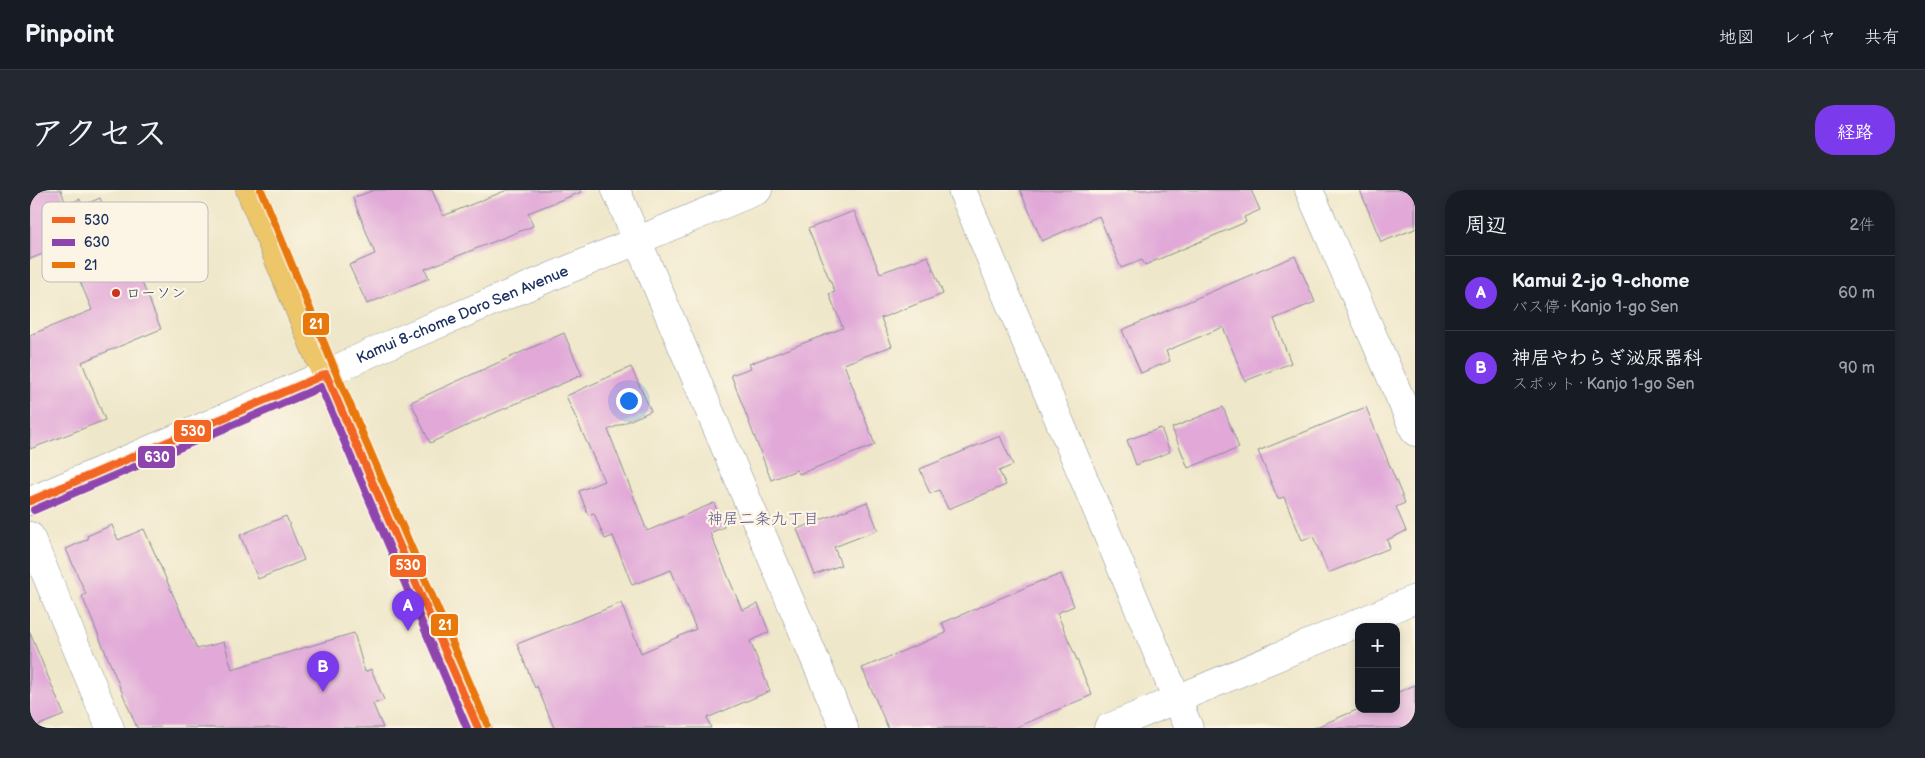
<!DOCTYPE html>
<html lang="ja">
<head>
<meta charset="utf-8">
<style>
	:root { --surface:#171b24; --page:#242831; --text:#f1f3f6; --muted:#9ea1a6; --line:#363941; --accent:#7c3aed }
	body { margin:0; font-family:"Balsamiq Sans","Klee One",sans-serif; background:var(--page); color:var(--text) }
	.controls { position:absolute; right:15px; bottom:15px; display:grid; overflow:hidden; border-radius:10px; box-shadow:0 2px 8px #0003 }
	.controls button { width:45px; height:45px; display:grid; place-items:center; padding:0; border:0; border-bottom:1px solid var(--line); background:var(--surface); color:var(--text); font:25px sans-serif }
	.you { position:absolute; left:598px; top:210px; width:18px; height:18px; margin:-12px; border:4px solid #fff; border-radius:50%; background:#1a73e8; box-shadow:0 0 0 8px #1a73e833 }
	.badge { display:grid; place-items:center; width:32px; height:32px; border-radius:50%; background:var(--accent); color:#fff; font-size:16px; font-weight:700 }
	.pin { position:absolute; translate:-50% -41px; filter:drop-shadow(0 1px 2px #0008) }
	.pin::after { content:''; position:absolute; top:26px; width:18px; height:15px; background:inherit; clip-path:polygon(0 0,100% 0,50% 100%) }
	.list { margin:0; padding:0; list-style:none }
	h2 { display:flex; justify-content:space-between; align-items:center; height:65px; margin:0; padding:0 20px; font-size:21px }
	h2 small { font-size:16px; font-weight:400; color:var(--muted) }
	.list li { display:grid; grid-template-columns:32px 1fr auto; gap:15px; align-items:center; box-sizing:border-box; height:75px; padding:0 20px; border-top:1px solid var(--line) }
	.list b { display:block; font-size:19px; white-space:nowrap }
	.list p { margin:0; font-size:16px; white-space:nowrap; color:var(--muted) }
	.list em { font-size:16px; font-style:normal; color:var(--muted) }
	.map { position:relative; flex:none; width:1385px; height:538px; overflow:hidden; border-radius:20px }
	header { display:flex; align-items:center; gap:30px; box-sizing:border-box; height:70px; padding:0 25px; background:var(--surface); border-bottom:1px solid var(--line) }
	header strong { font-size:24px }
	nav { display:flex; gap:28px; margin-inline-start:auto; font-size:18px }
	.intro { display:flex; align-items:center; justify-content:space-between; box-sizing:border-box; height:120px; padding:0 30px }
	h1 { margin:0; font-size:35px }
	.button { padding:12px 22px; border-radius:20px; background:var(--accent); color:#fff; font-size:18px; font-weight:700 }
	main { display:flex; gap:30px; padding:0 30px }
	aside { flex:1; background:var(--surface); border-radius:20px; box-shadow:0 2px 8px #0003 }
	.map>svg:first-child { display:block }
	.building { fill:#e1a8d8 }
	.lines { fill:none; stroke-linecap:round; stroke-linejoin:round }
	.street-casing { stroke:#858b94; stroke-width:29 }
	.primary-casing { stroke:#858b94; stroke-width:29 }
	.street { stroke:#fff; stroke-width:28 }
	.primary { stroke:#ecc669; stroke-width:28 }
	.bus-1-casing { stroke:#fcf5e5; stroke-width:11 }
	.bus-2-casing { stroke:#fcf5e5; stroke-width:11 }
	.bus-3-casing { stroke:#fcf5e5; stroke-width:11 }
	.bus-1 { stroke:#f26522; stroke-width:8 }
	.bus-2 { stroke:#8e44ad; stroke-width:8 }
	.bus-3 { stroke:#e87809; stroke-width:8 }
	.poi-dot { fill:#c8321e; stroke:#fcf5e5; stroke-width:2 }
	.labels { text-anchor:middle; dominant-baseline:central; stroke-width:4.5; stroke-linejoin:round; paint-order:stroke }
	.poi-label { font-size:15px; fill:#1b2f5e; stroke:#fcf5e5; text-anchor:start }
	.street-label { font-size:15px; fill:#1b2f5e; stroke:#fcf5e5 }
	.neighbourhood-label { font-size:16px; fill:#605989; stroke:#fcf5e5 }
	.key { fill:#fcf5e5; stroke:#b8babc; stroke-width:1 }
	.key-label { font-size:14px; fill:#1b2f5e }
	.line-badge { stroke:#fcf5e5; stroke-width:2 }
	.badge-label { font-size:14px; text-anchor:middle; font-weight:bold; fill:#fff }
</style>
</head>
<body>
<header>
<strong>Pinpoint</strong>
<nav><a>地図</a><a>レイヤ</a><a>共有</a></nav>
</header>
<div class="intro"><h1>アクセス</h1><a class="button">経路</a></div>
<main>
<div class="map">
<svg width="1385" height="538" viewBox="0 0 1385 538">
	<rect width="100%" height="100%" fill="#fcf5e5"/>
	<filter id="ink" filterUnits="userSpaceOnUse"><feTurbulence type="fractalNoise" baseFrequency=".02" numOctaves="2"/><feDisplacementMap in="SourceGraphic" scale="10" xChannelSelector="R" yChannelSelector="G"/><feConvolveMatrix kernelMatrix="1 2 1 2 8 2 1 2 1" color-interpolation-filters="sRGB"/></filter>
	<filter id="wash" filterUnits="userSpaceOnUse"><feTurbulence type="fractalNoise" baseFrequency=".0096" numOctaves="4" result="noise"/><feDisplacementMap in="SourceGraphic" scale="20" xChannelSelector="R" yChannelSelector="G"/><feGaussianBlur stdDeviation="1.12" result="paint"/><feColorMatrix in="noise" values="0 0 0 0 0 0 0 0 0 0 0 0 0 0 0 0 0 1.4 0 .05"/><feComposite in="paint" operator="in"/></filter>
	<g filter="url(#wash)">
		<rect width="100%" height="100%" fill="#efe7c9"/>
		<g id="blocks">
			<!-- building -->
			<g class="building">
				<polygon points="0,0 31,0 36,15 50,9 52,16 70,8 86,49 93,46 131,139 52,172 75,230 0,259 0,145 62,120 35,55 0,69"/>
				<polygon points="344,0 402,0 413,26 477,0 550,0 551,2 498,23 503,36 395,79 399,88 337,114 319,75 345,64 323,8"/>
				<polygon points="990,0 1221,0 1230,20 1214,27 1216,32 1115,75 1112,70 1091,78 1069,26 1012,51"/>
				<polygon points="1330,0 1385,0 1385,39 1351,52"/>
				<polygon points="824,21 850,83 898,66 913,104 851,128 862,156 814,174 845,255 769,284 767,280 741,290 701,185 721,178 719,174 813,138 799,104 805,102 778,39"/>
				<polygon points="1265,66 1285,112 1244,129 1261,173 1215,191 1193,137 1136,161 1140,171 1111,183 1092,140"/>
				<polygon points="534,143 552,185 462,224 400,253 381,212"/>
				<polygon points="601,177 621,221 578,240 617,341 684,313 694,337 680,343 712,420 728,414 739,442 720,451 740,501 677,528 681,538 524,538 507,496 505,498 487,454 591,413 611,463 666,439 641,380 602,395 583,346 575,349 564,323 558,325 549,301 574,291 536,206"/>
				<polygon points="1193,217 1209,258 1158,278 1142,238"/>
				<polygon points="1336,217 1375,313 1366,317 1376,341 1357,350 1360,358 1298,383 1283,346 1272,350 1254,307 1248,309 1228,261"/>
				<polygon points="1131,238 1140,262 1106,275 1097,250"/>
				<polygon points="970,246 983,275 969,281 976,295 918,319 909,300 900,304 890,279"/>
				<polygon points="837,312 848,340 804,357 811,375 785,385 767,339"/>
				<polygon points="256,326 274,370 228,389 210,345"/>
				<polygon points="82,335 88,350 114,339 167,459 194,452 202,479 324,443 335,482 341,479 354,510 343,514 353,538 107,538 52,406 56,404 36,359 58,349 57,346"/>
				<polygon points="1031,384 1044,416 1027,423 1062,505 985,538 858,538 832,478 916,443 912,433 1013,390 1013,391"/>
				<polygon points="0,443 34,525 2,538 0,538"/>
				<polygon points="1385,495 1385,538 1284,538 1329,519 1366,519 1366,503"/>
			</g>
		</g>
	</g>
	<g filter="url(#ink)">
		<use href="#blocks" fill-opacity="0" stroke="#858b94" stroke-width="1"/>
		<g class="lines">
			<defs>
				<g id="street">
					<polyline points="586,0 814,538"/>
					<polyline points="932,0 1159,538"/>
					<polyline points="1279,0 1385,242"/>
					<path id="s1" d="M0 311 296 184 349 159 728 0"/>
					<polyline points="0,346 80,538"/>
					<polyline points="1078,538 1385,409"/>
				</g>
				<polyline id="primary" points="220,0 296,184 448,538"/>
			</defs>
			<!-- street casing -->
			<use href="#street" class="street-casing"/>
			<!-- primary casing -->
			<use href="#primary" class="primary-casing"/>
			<!-- street -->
			<use href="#street" class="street"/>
			<!-- primary -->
			<use href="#primary" class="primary"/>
			<defs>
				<polyline id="bus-1" points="0,311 296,184 448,538"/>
				<polyline id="bus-2" points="4,320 291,197 437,538"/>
				<polyline id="bus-3" points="231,0 305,180 457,534"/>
			</defs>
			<!-- bus-1 casing -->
			<use href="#bus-1" class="bus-1-casing"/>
			<!-- bus-2 casing -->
			<use href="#bus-2" class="bus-2-casing"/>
			<!-- bus-3 casing -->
			<use href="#bus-3" class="bus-3-casing"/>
			<!-- bus-1 -->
			<use href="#bus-1" class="bus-1"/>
			<!-- bus-2 -->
			<use href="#bus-2" class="bus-2"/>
			<!-- bus-3 -->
			<use href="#bus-3" class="bus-3"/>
		</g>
	</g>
	<!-- markers -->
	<circle class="poi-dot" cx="86" cy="103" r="5"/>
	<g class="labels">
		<!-- poi labels -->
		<g class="poi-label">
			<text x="96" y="103">ローソン</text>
		</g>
		<!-- street labels -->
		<g class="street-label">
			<text stroke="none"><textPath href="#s1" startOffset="471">Kamui 8-chome Doro Sen Avenue</textPath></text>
		</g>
		<!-- neighbourhood labels -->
		<g class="neighbourhood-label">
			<text x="733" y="329">神居二条九丁目</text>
		</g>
	</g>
	<!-- legend -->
	<rect x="12" y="12" width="166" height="80" rx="8" class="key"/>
	<rect x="22" y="27" width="23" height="6" fill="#f26522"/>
	<rect x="22" y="49" width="23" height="7" fill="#8e44ad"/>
	<rect x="22" y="72" width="23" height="6" fill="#e87809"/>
	<g class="key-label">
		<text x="54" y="35">530</text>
		<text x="54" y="57">630</text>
		<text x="54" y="80">21</text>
	</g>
	<g class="line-badge">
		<rect x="272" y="122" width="28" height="24" rx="5" fill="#e87809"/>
		<rect x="143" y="229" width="39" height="24" rx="5" fill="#f26522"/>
		<rect x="107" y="255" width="39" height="24" rx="5" fill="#8e44ad"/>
		<rect x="359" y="364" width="38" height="24" rx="5" fill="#f26522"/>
		<rect x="400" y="423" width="29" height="24" rx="5" fill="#e87809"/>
	</g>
	<g class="badge-label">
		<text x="286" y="139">21</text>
		<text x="163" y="246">530</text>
		<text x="127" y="272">630</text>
		<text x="378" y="380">530</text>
		<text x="415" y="440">21</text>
	</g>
</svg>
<div class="controls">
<button>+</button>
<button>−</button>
</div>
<div class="you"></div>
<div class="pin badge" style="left:378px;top:441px">A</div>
<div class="pin badge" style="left:293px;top:502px">B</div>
</div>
<aside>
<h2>周辺<small>2件</small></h2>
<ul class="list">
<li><span class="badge">A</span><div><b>Kamui 2-jo 9-chome</b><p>バス停 · Kanjo 1-go Sen</p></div><em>60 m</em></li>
<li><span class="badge">B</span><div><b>神居やわらぎ泌尿器科</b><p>スポット · Kanjo 1-go Sen</p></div><em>90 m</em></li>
</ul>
</aside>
</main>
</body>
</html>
